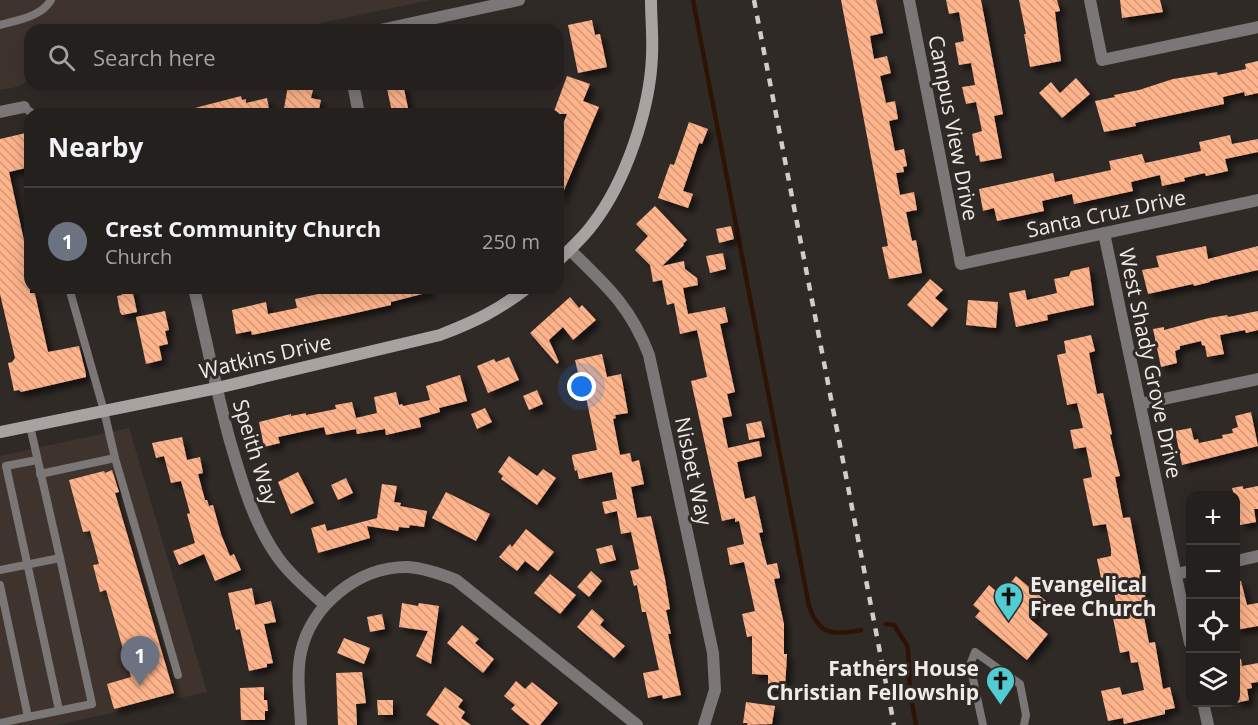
<!DOCTYPE html>
<html lang="en">
<head>
<meta charset="utf-8">
<style>
	:root { --surface:#24201d; --page:#2c2826; --text:#f1f3f6; --muted:#a3a3a4; --line:#413e3b; --accent:#d93025 }
	body { margin:0; font-family:"Open Sans",sans-serif; background:var(--page); color:var(--text) }
	.controls { position:absolute; right:18px; bottom:18px; display:grid; overflow:hidden; border-radius:12px; box-shadow:0 3px 15px #0003 }
	.controls button { width:54px; height:54px; display:grid; place-items:center; padding:0; border:0; border-bottom:2px solid var(--line); background:var(--surface); color:var(--text); font:30px sans-serif }
	.you { position:absolute; left:582px; top:387px; width:21px; height:21px; margin:-15px; border:4px solid #fff; border-radius:50%; background:#1a73e8; box-shadow:0 0 0 9px #1a73e833 }
	.badge { display:grid; place-items:center; width:39px; height:39px; border-radius:50%; background:var(--accent); color:#fff; font-size:20px; font-weight:700 }
	.pin { position:absolute; translate:-50% -50px; filter:drop-shadow(0 2px 3px #0008) }
	.pin::after { content:''; position:absolute; top:32px; width:21px; height:18px; background:inherit; clip-path:polygon(0 0,100% 0,50% 100%) }
	.list { margin:0; padding:0; list-style:none }
	h2 { display:flex; justify-content:space-between; align-items:center; height:78px; margin:0; padding:0 24px; font-size:26px }
	h2 small { font-size:20px; font-weight:400; color:var(--muted) }
	.list li { display:grid; grid-template-columns:39px 1fr auto; gap:18px; align-items:center; box-sizing:border-box; height:108px; padding:0 24px; border-top:2px solid var(--line) }
	.list b { display:block; font-size:22px; white-space:nowrap }
	.list p { margin:0; font-size:20px; white-space:nowrap; color:var(--muted) }
	.list em { font-size:20px; font-style:normal; color:var(--muted) }
	.icon { flex:none; width:33px; height:33px; fill:none; stroke:currentColor; stroke-width:2; stroke-linecap:round; stroke-linejoin:round }
	.map { position:relative; flex:none; width:1258px; height:725px; overflow:hidden }
	.search { position:absolute; background:var(--surface); box-shadow:0 3px 15px #0003; left:24px; top:24px; width:540px; height:66px; display:flex; align-items:center; gap:15px; box-sizing:border-box; padding:0 21px; border-radius:18px; color:var(--muted); font-size:22px }
	.panel { position:absolute; background:var(--surface); box-shadow:0 3px 15px #0003; left:24px; top:108px; width:540px; height:186px; border-radius:18px }
	.map>svg:first-child { display:block }
	.built { fill:#3f342d }
	.lines { fill:none; stroke-linecap:round; stroke-linejoin:round }
	.stream { stroke:#2e1304; stroke-width:4.5 }
	.building { fill:url(#building-back-hatch); filter:url(#shadow) }
	.lane { stroke:#7a7776; stroke-width:8 }
	.street { stroke:#7a7776; stroke-width:12 }
	.secondary { stroke:#a8a3a0; stroke-width:12 }
	.rail { stroke:#d1cdcb; stroke-width:4.5; stroke-dasharray:8 8; stroke-linecap:butt }
	.labels { text-anchor:middle; dominant-baseline:central; stroke-width:6; stroke-linejoin:round; paint-order:stroke }
	.street-label { font-size:21px; fill:#efebe9; stroke:#302a27 }
	.poi-label { font-size:21px; font-weight:bold; fill:#efebe9; stroke:#302a27; text-anchor:start }
</style>
</head>
<body>
<div class="map">
<svg width="1258" height="725" viewBox="0 0 1258 725">
	<defs>
		<pattern id="building-back-hatch" width="6" height="6" patternUnits="userSpaceOnUse" patternTransform="scale(1.5)"><rect width="6" height="6" fill="#feb38a"/><path d="M-1 5l2 2M0 0l6 6M5-1l2 2" fill="none" stroke="#d09879"/></pattern>
		<filter id="shadow"><feDropShadow dx="5" dy="5" stdDeviation="3" flood-color="#0009"/></filter>
	</defs>
	<rect width="100%" height="100%" fill="#302a27"/>
	<!-- built -->
	<g class="built">
		<polygon points="0,0 430,0 288,30 30,30 30,80 16,87 0,90"/>
		<polygon points="129,428 207,692 56,725 0,725 0,456"/>
	</g>
	<g class="lines">
		<!-- stream -->
		<g class="stream">
			<path d="M693 0 809 606C819 635 832 636 861 630"/>
			<polyline points="886,624 894,625 908,647 910,693 916,725"/>
		</g>
	</g>
	<!-- building -->
	<g class="building">
		<polygon points="841,0 876,0 883,33 870,36 874,59 887,56 891,73 880,76 881,80 886,103 895,101 898,119 889,121 895,151 904,149 907,166 903,167 904,172 896,173 900,195 914,192 917,210 906,212 912,241 916,240 922,273 889,279 882,247 888,246"/>
		<polygon points="946,0 981,0 1003,114 994,116 1002,158 980,162 979,155 976,156 972,134 982,131 976,102 966,104 962,87 975,85 971,63 959,65 955,43 964,41 959,12 949,14"/>
		<polygon points="1019,0 1057,0 1060,11 1055,12 1061,61 1030,67 1024,34 1026,34"/>
		<polygon points="1120,0 1160,0 1163,12 1122,18"/>
		<polygon points="592,20 595,35 600,34 607,67 578,73 568,25"/>
		<polygon points="1258,61 1258,93 1245,96 1244,92 1223,97 1224,104 1135,123 1136,126 1104,132 1095,101 1115,97 1114,95 1139,90 1173,79 1217,72 1218,75 1246,69 1245,64"/>
		<polygon points="567,76 590,84 583,101 599,107 559,202 558,137 567,114 553,114"/>
		<polygon points="1076,78 1090,94 1062,118 1039,93 1051,82 1060,93"/>
		<polygon points="386,84 403,84 408,108 392,112"/>
		<polygon points="288,86 313,90 311,98 321,100 318,114 283,114"/>
		<polygon points="241,96 242,100 246,99 246,103 267,98 270,114 192,114 191,109"/>
		<polygon points="689,122 708,129 702,144 699,143 683,191 693,194 688,208 658,198 670,164 674,165"/>
		<polygon points="30,132 30,167 9,172 25,245 30,244 30,293 34,293 35,294 48,352 79,346 86,374 86,377 21,392 19,390 14,391 8,363 12,362 15,358 0,294 0,139"/>
		<polygon points="1230,135 1232,144 1258,139 1258,152 1225,159 1228,171 1206,176 1205,173 1184,178 1185,181 1162,186 1160,175 1131,182 1133,191 1074,204 1072,194 1042,201 1044,211 997,221 994,208 983,211 979,189 1053,173 1055,182 1111,170 1109,161 1142,154 1145,163 1201,151 1199,142"/>
		<polygon points="655,206 687,240 683,244 684,245 662,266 684,261 685,269 697,278 698,285 683,288 688,314 725,307 728,322 720,324 735,392 727,394 732,416 722,418 728,448 759,441 762,456 737,462 745,499 755,496 763,532 759,533 767,565 777,563 780,578 774,579 784,624 784,654 787,654 785,689 768,689 768,675 752,674 752,636 747,637 742,614 755,611 744,562 730,565 727,548 744,544 739,521 735,522 735,518 722,521 691,381 707,377 697,330 680,334 674,303 667,305 662,280 653,282 650,265 635,250 648,236 636,224"/>
		<polygon points="731,226 734,239 719,243 716,229"/>
		<polygon points="1206,246 1208,259 1258,246 1258,270 1210,281 1210,282 1194,286 1193,284 1148,294 1142,270 1159,267 1156,256"/>
		<polygon points="723,253 726,269 710,273 706,256"/>
		<polygon points="1089,267 1094,305 1047,315 1048,320 1016,327 1009,293 1025,290 1027,300 1057,293 1054,279 1069,276 1071,271"/>
		<polygon points="930,279 943,290 935,298 948,309 932,327 907,305"/>
		<polygon points="121,288 132,288 137,312 122,315 120,312 117,296 122,295"/>
		<polygon points="346,288 429,288 430,292 391,302 391,305 347,315 252,335 251,331 236,334 232,310 266,302 268,314 297,308 295,299"/>
		<polygon points="570,297 579,308 582,305 596,320 573,340 563,327 549,340 559,362 557,364 530,333"/>
		<polygon points="968,300 998,302 996,328 966,325"/>
		<polygon points="165,311 169,330 165,331 168,344 159,346 162,360 146,364 136,317"/>
		<polygon points="1258,311 1258,330 1246,333 1245,330 1220,335 1224,354 1207,357 1205,346 1202,345 1201,341 1180,346 1180,349 1175,351 1177,363 1161,367 1153,329 1164,327 1164,330 1209,318 1227,315 1228,317"/>
		<polygon points="1091,335 1095,351 1089,353 1097,394 1103,393 1112,434 1110,435 1120,476 1115,477 1123,518 1130,517 1146,600 1141,601 1149,643 1155,642 1163,689 1170,687 1175,708 1165,710 1165,714 1124,724 1123,718 1108,721 1101,691 1120,687 1122,695 1144,690 1138,662 1131,663 1129,651 1120,653 1110,603 1116,602 1111,576 1101,578 1097,559 1111,556 1111,549 1106,524 1093,526 1083,479 1092,477 1086,447 1074,449 1070,430 1083,428 1077,403 1067,405 1057,355 1066,353 1064,341"/>
		<polygon points="602,354 607,377 621,374 628,413 615,415 616,418 613,419 620,455 630,453 632,462 639,460 644,484 631,487 637,518 651,516 665,579 670,609 666,610 671,634 668,634 681,695 663,699 662,695 648,698 643,673 659,670 646,612 642,612 637,585 634,586 630,571 639,569 631,532 621,534 617,511 605,514 602,502 617,499 612,472 579,479 577,470 575,471 572,458 572,455 597,450 581,373 578,373 575,360"/>
		<polygon points="509,357 519,380 488,393 477,366 494,359 496,362"/>
		<polygon points="460,375 467,401 439,408 440,412 419,418 421,427 386,435 385,429 357,434 356,429 326,435 324,427 278,437 280,443 264,447 259,422 291,414 291,416 306,413 306,415 336,409 335,405 352,402 356,418 377,413 374,397 396,392 399,405 402,404 403,406 430,400 426,386"/>
		<polygon points="537,390 543,404 529,410 523,396"/>
		<polygon points="485,408 492,422 477,429 471,414"/>
		<polygon points="1251,412 1258,446 1182,465 1175,431 1191,428 1194,440 1198,439 1199,443 1223,438 1222,435 1233,433 1232,429 1238,427 1235,416"/>
		<polygon points="761,421 765,437 749,440 746,424"/>
		<polygon points="182,437 187,460 200,457 203,473 198,474 205,500 207,500 209,506 213,505 221,534 230,556 234,554 241,570 215,581 204,554 179,565 173,551 195,543 187,514 190,513 181,481 171,483 164,456 156,458 152,443"/>
		<polygon points="509,456 537,476 543,469 556,478 537,505 501,479 503,476 498,472"/>
		<polygon points="112,470 119,492 115,493 174,693 114,709 107,684 131,677 106,590 100,592 93,565 99,564 90,531 83,532 69,480 104,471 105,473"/>
		<polygon points="298,472 314,503 291,514 278,482"/>
		<polygon points="346,478 353,493 338,500 331,485"/>
		<polygon points="382,484 397,486 394,502 401,503 400,506 427,511 424,527 410,525 409,528 399,527 398,531 367,526 370,538 318,553 311,528 325,524 327,531 377,518"/>
		<polygon points="1243,486 1243,489 1258,486 1258,509 1254,509 1256,522 1240,525 1236,495 1234,495 1232,488"/>
		<polygon points="446,492 490,514 476,541 432,518"/>
		<polygon points="526,529 554,552 538,571 525,561 517,571 499,557 510,544 512,547"/>
		<polygon points="612,545 616,560 600,564 596,549"/>
		<polygon points="591,571 602,581 589,597 577,587"/>
		<polygon points="550,574 576,595 560,614 534,593"/>
		<polygon points="1016,576 1046,601 1030,619 1048,634 1027,660 975,617 980,611 973,605 989,585 1001,595"/>
		<polygon points="1241,581 1247,605 1258,603 1258,626 1236,630 1236,582"/>
		<polygon points="252,588 255,605 271,601 276,622 264,624 273,663 267,664 267,667 249,671 240,629 236,630 228,593"/>
		<polygon points="402,603 418,606 419,603 439,606 431,664 416,656 428,631 399,627"/>
		<polygon points="592,609 604,620 600,625 625,646 614,658 577,627"/>
		<polygon points="382,614 385,629 370,632 367,617"/>
		<polygon points="462,625 479,639 475,643 494,659 483,673 447,643"/>
		<polygon points="344,638 370,648 364,664 337,653"/>
		<polygon points="1241,659 1242,666 1258,663 1258,682 1251,683 1252,688 1247,689 1249,700 1236,703 1236,660"/>
		<polygon points="362,672 366,703 356,704 357,725 338,725 336,673"/>
		<polygon points="516,681 525,689 532,682 558,703 540,725 530,725 511,709 515,705 504,696"/>
		<polygon points="264,687 264,700 267,700 268,711 265,711 265,720 241,720 240,688"/>
		<polygon points="445,687 463,700 458,707 465,712 461,718 471,725 440,725 426,715"/>
		<polygon points="377,700 393,700 393,715 378,715"/>
		<polygon points="746,702 775,706 772,724 747,725 748,723 743,723"/>
	</g>
	<g class="lines">
		<!-- lane -->
		<g class="lane">
			<path d="M0 25C18 20 41 17 51 0"/>
			<polyline points="24,107 33,114"/>
			<polyline points="115,458 178,675"/>
			<polyline points="37,460 6,466 59,710"/>
			<polyline points="40,474 115,458 104,411 69,288"/>
			<polyline points="0,570 60,558 30,426"/>
			<polyline points="0,585 28,717 0,723"/>
			<polyline points="28,717 92,704 60,558"/>
			<polyline points="983,725 970,665 975,652 1020,684 1026,715 1024,725"/>
		</g>
		<!-- street -->
		<g class="street">
			<polyline points="909,0 961,264 1258,200"/>
			<polyline points="1090,0 1102,60 1258,27"/>
			<polyline points="380,30 519,0"/>
			<polyline points="353,84 359,114"/>
			<polyline points="0,112 24,107"/>
			<polyline points="1104,233 1190,643"/>
			<path d="M570 250C606 285 631 307 649 355L713 653 715 690 704 725"/>
			<path d="M194 288C206 339 216 390 230 441 242 482 254 525 279 559 292 577 309 590 325 605"/>
			<polyline points="1140,404 1258,379"/>
			<polyline points="1236,561 1258,556"/>
			<polyline points="1176,574 1190,571"/>
			<polyline points="1203,702 1208,725"/>
			<path d="M301 725C300 701 296 675 301 652 311 605 359 566 408 567 425 568 441 574 456 580L637 725"/>
		</g>
		<!-- secondary -->
		<g class="secondary">
			<path d="M558 261C570 249 583 238 593 224 626 181 650 109 652 56 653 37 651 18 651 0"/>
			<path d="M0 432 217 388 440 335C474 322 499 310 527 288"/>
		</g>
		<!-- rail -->
		<polyline class="rail" points="754,0 894,725"/>
	</g>
	<!-- icons -->
	<defs>
		<symbol id="church-pin" viewBox="-11 -11 22 30"><path d="M0 17L-7.5 6A9.5 9.5 0 1 1 7.5 6Z" fill="#51ccd2" stroke="#302a27"/><path d="M-1.2-6h2.4v3.5h3.3v2.4h-3.3V6h-2.4V-.1h-3.3v-2.4h3.3Z" fill="#111"/></symbol>
	</defs>
	<g fill-rule="evenodd">
		<use href="#church-pin" x="992" y="580" width="33" height="45"/>
		<use href="#church-pin" x="984" y="664" width="33" height="45"/>
	</g>
	<g class="labels">
		<!-- street labels -->
		<g class="street-label">
			<text transform="translate(954 128) rotate(79)">Campus View Drive</text>
			<text transform="translate(1106 213) rotate(-12)">Santa Cruz Drive</text>
			<text transform="translate(265 356) rotate(-13)">Watkins Drive</text>
			<text transform="translate(1151 363) rotate(78)">West Shady Grove Drive</text>
			<text transform="translate(256 452) rotate(73)">Speith Way</text>
			<text transform="translate(694 471) rotate(78)">Nisbet Way</text>
		</g>
		<!-- poi labels -->
		<g class="poi-label">
			<text x="1030" y="584">Evangelical<tspan x="1030" dy="24">Free Church</tspan></text>
			<text x="979" y="668" text-anchor="end">Fathers House<tspan x="979" dy="24">Christian Fellowship</tspan></text>
		</g>
	</g>
</svg>
<div class="controls">
<button>+</button>
<button>−</button>
<button><svg class="icon" aria-label="locate" viewBox="0 0 24 24"><circle cx="12" cy="12" r="6"/><path d="M12 2v4M12 18v4M2 12h4M18 12h4"/></svg></button>
<button><svg class="icon" aria-label="layers" viewBox="0 0 24 24"><path d="M12 4l9 5-9 5-9-5zM3 14l9 5 9-5"/></svg></button>
</div>
<div class="you"></div>
<div class="pin badge" style="left:140px;top:686px;background:#6b7280">1</div>
<div class="search"><svg class="icon" aria-label="search" viewBox="0 0 24 24"><circle cx="10" cy="10" r="6"/><path d="M15 15l6 6"/></svg>Search here</div>
<section class="panel">
<h2>Nearby<small></small></h2>
<ul class="list">
<li><span class="badge" style="background:#6b7280">1</span><div><b>Crest Community Church</b><p>Church</p></div><em>250 m</em></li>
</ul>
</section>
</div>
</body>
</html>
